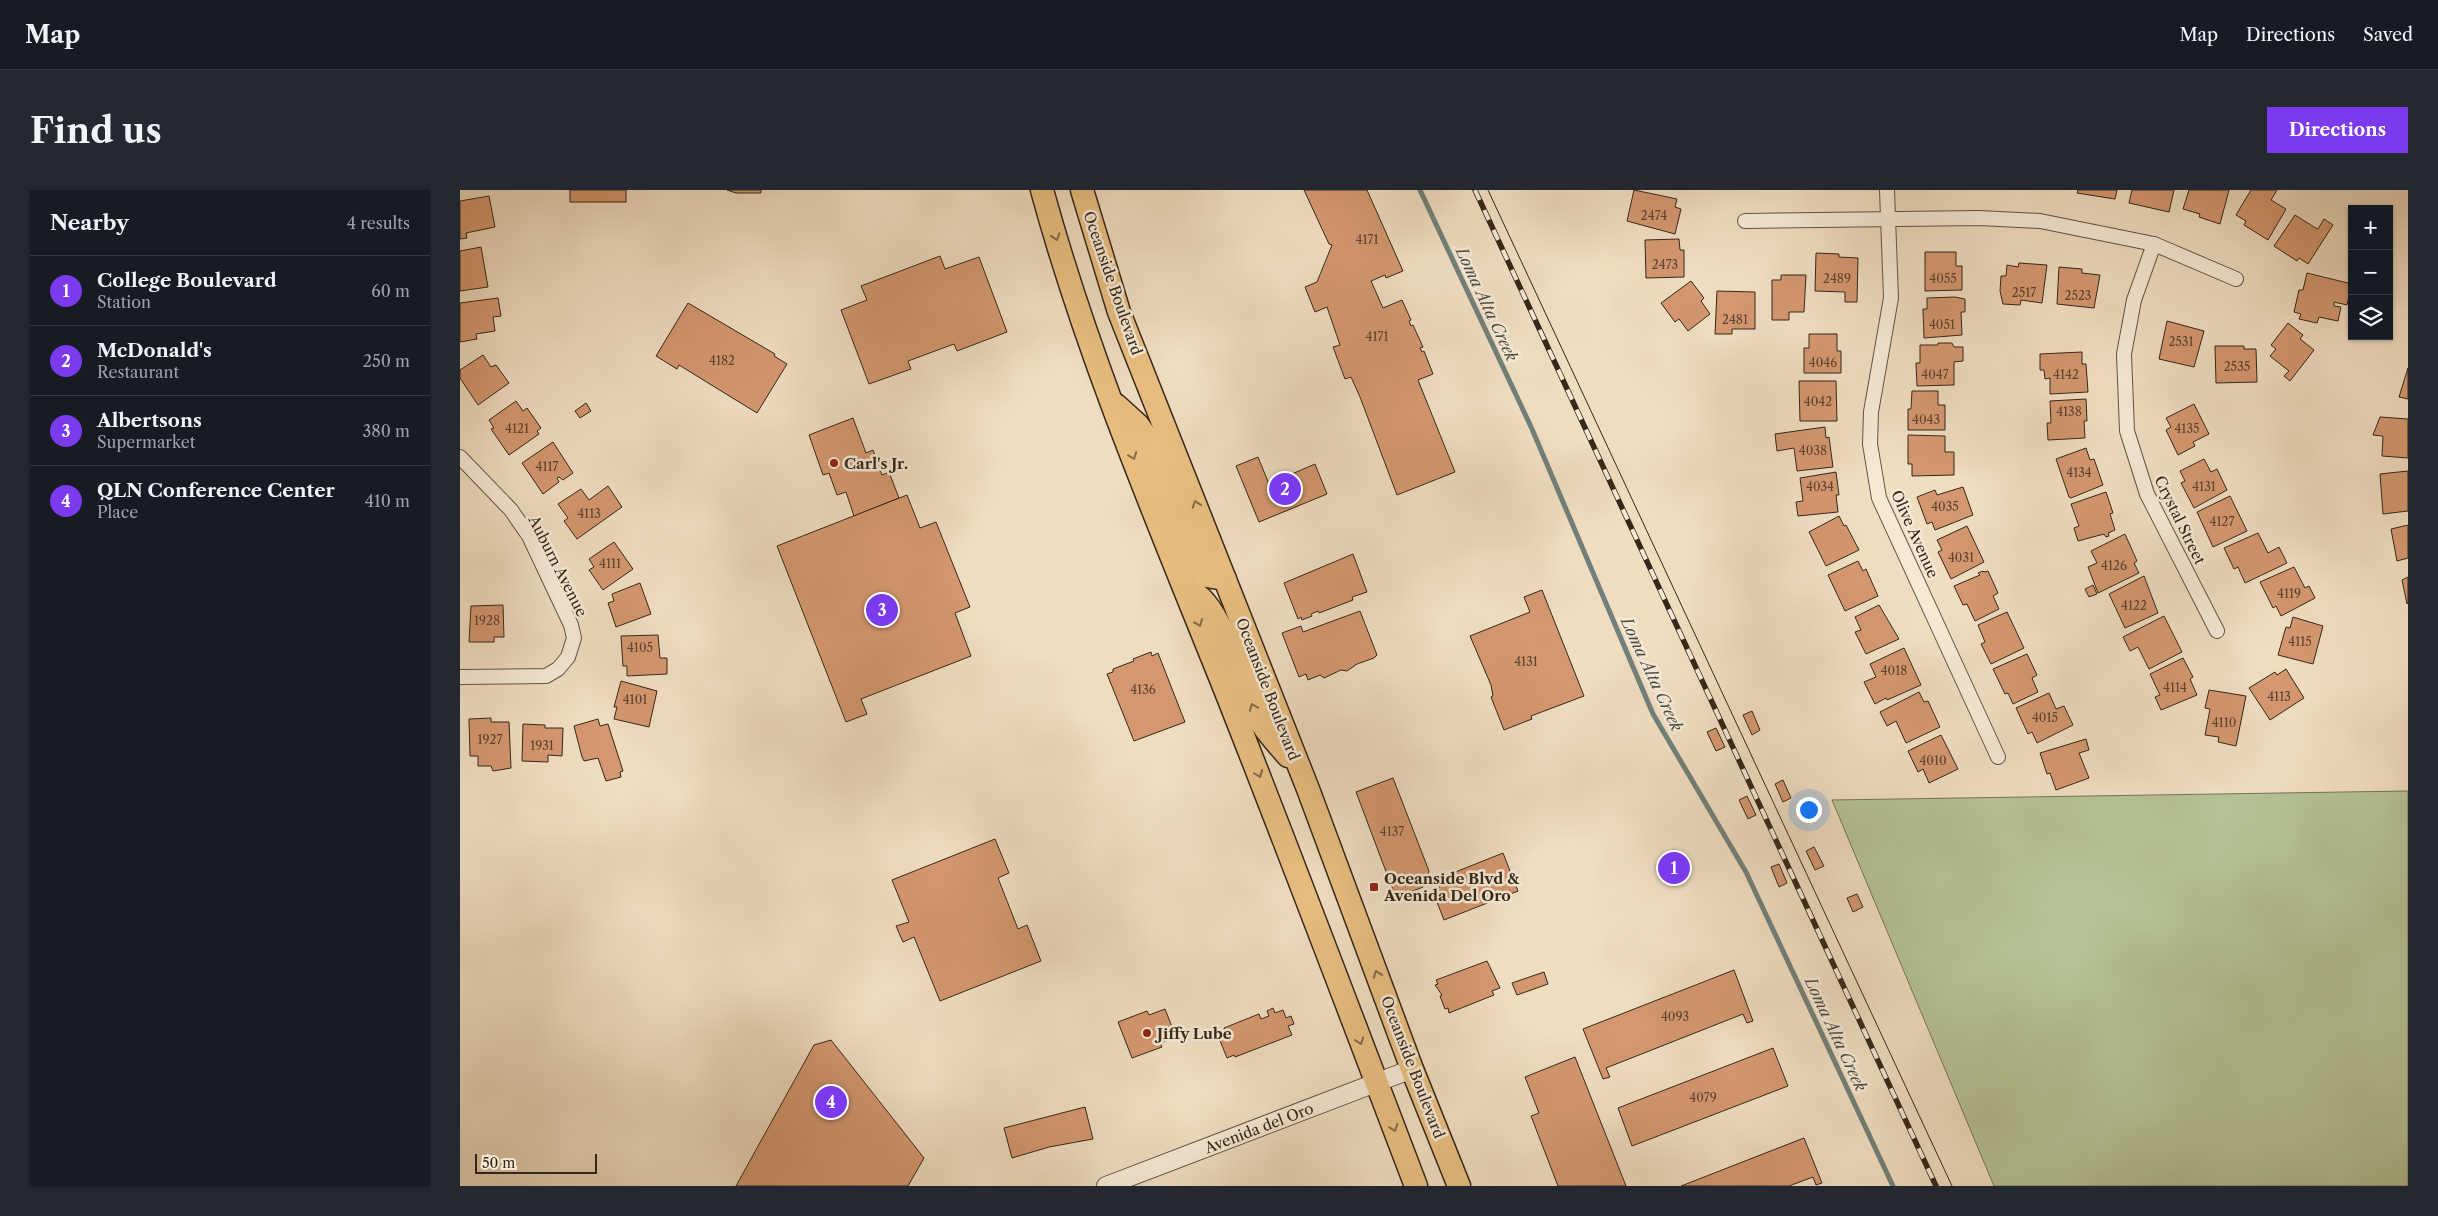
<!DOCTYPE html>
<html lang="en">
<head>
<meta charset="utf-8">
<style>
	:root { --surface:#171b24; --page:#242831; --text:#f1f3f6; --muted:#9ea1a6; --line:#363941; --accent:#7c3aed }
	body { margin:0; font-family:"Libre Caslon Text",serif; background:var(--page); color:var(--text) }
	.controls { position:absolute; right:15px; top:15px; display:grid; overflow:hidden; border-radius:0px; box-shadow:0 1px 4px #0004 }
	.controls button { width:45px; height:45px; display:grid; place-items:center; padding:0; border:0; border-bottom:1px solid var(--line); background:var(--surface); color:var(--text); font:25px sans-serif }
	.scale { position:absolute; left:15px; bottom:12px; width:122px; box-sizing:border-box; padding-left:5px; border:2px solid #35271a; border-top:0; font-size:14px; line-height:18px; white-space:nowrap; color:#35271a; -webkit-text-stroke:4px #f5e9d6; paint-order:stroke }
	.you { position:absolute; left:1348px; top:619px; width:18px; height:18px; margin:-12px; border:4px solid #fff; border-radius:50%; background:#1a73e8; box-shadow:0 0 0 8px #1a73e833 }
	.badge { display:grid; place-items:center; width:32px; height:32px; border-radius:50%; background:var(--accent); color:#fff; font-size:16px; font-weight:700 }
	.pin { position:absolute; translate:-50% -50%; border:2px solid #fff; box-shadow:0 1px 5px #0006 }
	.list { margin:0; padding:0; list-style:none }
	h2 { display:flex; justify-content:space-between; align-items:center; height:65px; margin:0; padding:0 20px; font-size:21px }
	h2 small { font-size:16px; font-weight:400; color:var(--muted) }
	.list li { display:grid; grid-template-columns:32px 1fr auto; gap:15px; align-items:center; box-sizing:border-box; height:70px; padding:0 20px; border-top:1px solid var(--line) }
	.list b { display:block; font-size:19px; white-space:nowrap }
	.list p { margin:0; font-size:16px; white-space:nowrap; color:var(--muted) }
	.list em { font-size:16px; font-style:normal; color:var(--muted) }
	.icon { flex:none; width:28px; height:28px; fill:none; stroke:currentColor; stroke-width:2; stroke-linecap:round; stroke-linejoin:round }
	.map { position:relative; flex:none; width:1948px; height:996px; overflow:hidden; border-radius:0px }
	header { display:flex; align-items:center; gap:30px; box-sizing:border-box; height:70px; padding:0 25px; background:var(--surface); border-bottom:1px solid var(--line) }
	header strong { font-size:24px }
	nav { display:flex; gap:28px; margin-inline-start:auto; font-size:18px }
	.intro { display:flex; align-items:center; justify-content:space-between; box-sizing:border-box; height:120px; padding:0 30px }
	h1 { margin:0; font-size:35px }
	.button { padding:12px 22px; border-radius:0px; background:var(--accent); color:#fff; font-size:18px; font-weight:700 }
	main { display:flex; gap:30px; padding:0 30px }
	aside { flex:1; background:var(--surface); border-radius:0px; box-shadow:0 1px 4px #0004 }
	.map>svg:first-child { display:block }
	.green { fill:#b5c295; stroke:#757458 }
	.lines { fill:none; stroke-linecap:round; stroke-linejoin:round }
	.stream { stroke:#728079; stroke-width:5 }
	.building { fill:#d49770; stroke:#35271a }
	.minor-casing { stroke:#645444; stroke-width:16 }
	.tertiary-casing { stroke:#645444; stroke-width:20 }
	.primary-casing { stroke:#35271a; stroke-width:25 }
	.minor { stroke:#f5e9d6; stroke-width:14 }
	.tertiary { stroke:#f5e9d6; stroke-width:18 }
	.primary { stroke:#e8be80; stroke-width:22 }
	.tram { stroke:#35271a; stroke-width:1 }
	.rail-casing { stroke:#35271a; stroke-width:5.5 }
	.rail { stroke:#f5e9d6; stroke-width:4; stroke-dasharray:11; stroke-linecap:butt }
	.oneway { stroke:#866b48 }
	.poi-dot { fill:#8f2418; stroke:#f5e9d6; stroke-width:2 }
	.labels { text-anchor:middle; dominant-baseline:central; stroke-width:5; stroke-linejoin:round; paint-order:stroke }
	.number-label { font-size:12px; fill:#5d4330 }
	.street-label { font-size:15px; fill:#35271a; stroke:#f5e9d6 }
	.poi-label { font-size:15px; font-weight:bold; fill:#35271a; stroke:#f5e9d6; text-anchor:start }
	.water-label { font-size:16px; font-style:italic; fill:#4e4c42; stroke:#f5e9d6 }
</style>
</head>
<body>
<header>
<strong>Map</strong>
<nav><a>Map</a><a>Directions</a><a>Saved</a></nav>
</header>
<div class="intro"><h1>Find us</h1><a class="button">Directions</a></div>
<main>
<aside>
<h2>Nearby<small>4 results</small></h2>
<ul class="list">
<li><span class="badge">1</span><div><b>College Boulevard</b><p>Station</p></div><em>60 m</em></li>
<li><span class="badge">2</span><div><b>McDonald's</b><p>Restaurant</p></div><em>250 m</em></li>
<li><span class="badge">3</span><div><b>Albertsons</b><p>Supermarket</p></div><em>380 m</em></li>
<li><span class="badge">4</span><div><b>QLN Conference Center</b><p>Place</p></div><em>410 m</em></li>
</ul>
</aside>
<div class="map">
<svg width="1948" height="996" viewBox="0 0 1948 996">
	<rect width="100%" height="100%" fill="#efddc0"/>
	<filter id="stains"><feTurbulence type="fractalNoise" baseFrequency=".004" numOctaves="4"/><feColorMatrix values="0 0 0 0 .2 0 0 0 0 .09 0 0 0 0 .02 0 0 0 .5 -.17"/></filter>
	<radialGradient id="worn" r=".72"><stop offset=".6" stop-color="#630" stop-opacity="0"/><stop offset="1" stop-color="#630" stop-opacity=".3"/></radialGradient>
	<!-- green -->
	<polygon class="green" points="1948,601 1948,996 1534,996 1372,610"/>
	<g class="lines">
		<!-- stream -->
		<polyline class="stream" points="960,0 1072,239 1193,524 1286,682 1433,996"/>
	</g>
	<!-- building -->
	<g class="building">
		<rect x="110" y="0" width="56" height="12"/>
		<polygon points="267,0 301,0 301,3 276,3"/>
		<polygon points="844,0 907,0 943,81 926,88 925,85 911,91 923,118 942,110 951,130 949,131 951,136 953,135 963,157 960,158 962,162 964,161 973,184 958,190 995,282 937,305 900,207 891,187 885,189 873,157 880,155 867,117 855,122 845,97 857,92 872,55 869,54"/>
		<polygon points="1174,0 1217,9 1215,17 1221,19 1215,44 1167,31"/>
		<polygon points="1618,0 1657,0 1655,9 1617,3"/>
		<polygon points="1672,0 1714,0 1709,22 1669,13"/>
		<polygon points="1729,0 1769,0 1760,34 1739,27 1740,24 1723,19"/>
		<polygon points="1791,0 1817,0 1811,10 1826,19 1808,50 1784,35 1786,31 1776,25"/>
		<polygon points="29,6 35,37 6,43 7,48 0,49 0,11"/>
		<polygon points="1835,25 1854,37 1858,39 1864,29 1873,35 1848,74 1839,68 1837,71 1814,56"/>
		<polygon points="1219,49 1220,60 1224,60 1224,87 1186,88 1185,50"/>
		<polygon points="21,57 28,97 0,101 0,61"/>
		<polygon points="1465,62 1496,62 1496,76 1502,76 1502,100 1465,101"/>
		<polygon points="1356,63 1379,64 1379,67 1398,68 1397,112 1385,112 1385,102 1355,101"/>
		<polygon points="480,66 485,79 519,67 547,142 497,161 494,154 448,171 451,179 409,194 381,120 407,110 401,96"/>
		<polygon points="1559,73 1587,75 1582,113 1561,110 1560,115 1543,114 1540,101 1541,86 1546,86 1547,75 1558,77"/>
		<polygon points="1599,77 1622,79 1622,83 1640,85 1634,118 1597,114"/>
		<polygon points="1847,83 1892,94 1887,115 1874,112 1874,116 1881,117 1878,131 1859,127 1857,133 1839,129 1841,124 1834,122 1839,100 1843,100"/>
		<polygon points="1321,85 1346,85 1344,122 1329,122 1329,130 1312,130 1312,90 1321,90"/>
		<polygon points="1231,91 1244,108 1241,111 1250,124 1228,141 1219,129 1215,132 1201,113"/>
		<polygon points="1257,101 1295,102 1295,139 1272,139 1272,144 1255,144"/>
		<polygon points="1495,107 1505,109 1505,122 1501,122 1502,145 1464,148 1463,119 1467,119 1467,108"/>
		<polygon points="38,108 41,126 33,127 35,141 16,144 17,149 0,152 0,113"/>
		<polygon points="228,113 315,164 314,166 327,174 297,223 219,175 217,179 196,166"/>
		<polygon points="1707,131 1744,141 1734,177 1699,169"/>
		<polygon points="1828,133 1843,145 1840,149 1854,160 1830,191 1824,186 1829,181 1810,166 1816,159 1811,155"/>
		<polygon points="1349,144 1377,144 1377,161 1381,161 1381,183 1344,183 1344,158 1349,158"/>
		<polygon points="1478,153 1492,153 1494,157 1503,157 1503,171 1494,172 1494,195 1457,196 1456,173 1460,173 1460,155 1478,155"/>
		<polygon points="1755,156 1784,156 1784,159 1796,159 1797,192 1756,193"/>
		<polygon points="1622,162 1622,174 1626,174 1628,202 1590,204 1590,188 1585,189 1584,180 1580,180 1580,164"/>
		<polygon points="23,165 31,177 36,175 49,193 18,215 0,188 0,180"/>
		<polygon points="1948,178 1948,209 1939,207"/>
		<polygon points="1339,191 1376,191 1377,231 1340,231"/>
		<polygon points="1452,201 1478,201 1478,215 1485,215 1485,240 1448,240 1448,219 1451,219"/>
		<polygon points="1626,209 1627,231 1624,231 1625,248 1588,250 1587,233 1591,233 1590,211"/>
		<polygon points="56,211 63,221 67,218 81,238 77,241 79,244 49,265 31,239 34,238 29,230"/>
		<polygon points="126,213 131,221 120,228 115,221"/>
		<polygon points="1734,214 1749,244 1733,252 1735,256 1718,265 1706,240 1711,237 1706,228"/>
		<polygon points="1920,227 1948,229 1948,268 1922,266 1923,246 1913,245"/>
		<polygon points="393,228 406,263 413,260 422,285 429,282 439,308 394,326 386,302 377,305 369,283 363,285 349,245"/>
		<polygon points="1365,237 1366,248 1369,247 1373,277 1337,281 1334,258 1317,261 1315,244"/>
		<polygon points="1448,245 1485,246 1485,262 1494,262 1494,285 1452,286 1452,274 1448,274"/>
		<polygon points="93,252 113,283 103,290 99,287 97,288 99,292 83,304 62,273"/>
		<polygon points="1626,258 1630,270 1634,269 1643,295 1611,308 1609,307 1596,269"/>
		<polygon points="798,267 809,294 855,274 867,304 799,332 776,276"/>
		<polygon points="1744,269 1751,282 1757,279 1767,300 1734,318 1721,293 1725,291 1720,281"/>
		<polygon points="1948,281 1948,321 1923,324 1920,284"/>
		<polygon points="1376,282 1379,305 1376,305 1378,322 1338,326 1336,312 1343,311 1340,288"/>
		<polygon points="148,296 162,317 117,349 104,331 108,328 98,314 121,299 129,310"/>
		<polygon points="1503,297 1513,325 1475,340 1472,332 1467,334 1457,307 1475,300 1477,305"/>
		<polygon points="1646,302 1653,323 1650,324 1655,340 1648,343 1649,346 1646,347 1644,344 1618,351 1614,338 1619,336 1611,314"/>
		<polygon points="447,305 460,338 476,332 510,417 495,423 511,466 401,509 407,524 386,532 317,356"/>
		<polygon points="1770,306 1787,341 1753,357 1737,322"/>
		<polygon points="1379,326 1384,336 1386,335 1399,360 1366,376 1349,342"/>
		<polygon points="1948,335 1948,368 1937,371 1931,339"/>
		<polygon points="1507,336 1524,372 1491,389 1478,362 1482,360 1477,350"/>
		<polygon points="1798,343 1808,363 1819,357 1827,373 1785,393 1778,377 1774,379 1764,358"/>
		<polygon points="1665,344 1677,371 1674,373 1679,383 1638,403 1628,377 1637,373 1631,361"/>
		<polygon points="154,352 173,379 143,400 129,380 134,377 129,369"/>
		<polygon points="893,364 907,402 892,407 893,410 859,423 858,421 851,424 852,426 842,430 841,427 838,429 824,393"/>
		<polygon points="1398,371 1403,381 1406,379 1418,406 1385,421 1368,385"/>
		<polygon points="1834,377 1845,398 1849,396 1855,408 1821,426 1816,416 1813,418 1800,392"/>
		<polygon points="1523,381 1524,382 1528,381 1538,403 1533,406 1539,419 1515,431 1507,414 1503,415 1494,396 1520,385 1518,383"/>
		<polygon points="1684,386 1698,423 1665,438 1649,404"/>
		<polygon points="1948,387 1948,413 1947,414 1942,390"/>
		<polygon points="180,393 191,424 156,437 148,413 154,411 152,404"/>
		<polygon points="1633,395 1637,404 1629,407 1625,399"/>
		<polygon points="1082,400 1124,506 1071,526 1072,529 1044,540 1031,507 1033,506 1031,495 1010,446 1070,422 1064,407"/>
		<polygon points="43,415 44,447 34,447 34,452 9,452 11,416"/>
		<polygon points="1419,415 1439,449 1406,464 1395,442 1401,440 1395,427"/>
		<polygon points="900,421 917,465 914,468 897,474 887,481 881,480 864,488 860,485 848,490 846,484 839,487 822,443 841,436 843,442"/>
		<polygon points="1547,422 1564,458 1531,474 1521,454 1525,452 1518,435"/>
		<polygon points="1704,426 1722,462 1689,479 1678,457 1670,461 1663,447"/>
		<polygon points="1833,427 1863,436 1853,474 1818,465 1826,437 1830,438"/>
		<polygon points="198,445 200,468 207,468 207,484 167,486 167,476 163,476 161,446"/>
		<polygon points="1444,458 1461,495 1427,510 1426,508 1415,514 1404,492 1416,487 1410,474"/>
		<polygon points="691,462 692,466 698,463 725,532 674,551 647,484 653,482 653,479 674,471 673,469"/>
		<polygon points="1567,464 1577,485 1572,488 1578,502 1553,514 1548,503 1545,504 1533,479"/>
		<polygon points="1723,468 1733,487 1730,489 1737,505 1701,520 1695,507 1700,505 1690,484"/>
		<polygon points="1826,479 1844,508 1810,530 1789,498 1815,482 1817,485"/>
		<polygon points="161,491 197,501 189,537 154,529 157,517 154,517"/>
		<polygon points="1749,500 1786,506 1776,556 1758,552 1759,547 1745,545 1750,519 1745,518"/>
		<polygon points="1459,502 1464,512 1468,511 1480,537 1446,553 1436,531 1427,536 1420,522"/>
		<polygon points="1589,503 1596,519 1604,516 1613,535 1577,553 1572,542 1568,544 1556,518"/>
		<polygon points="1292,521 1300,540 1292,545 1283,525"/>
		<polygon points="31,528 31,532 49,532 51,578 33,581 31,576 18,576 18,566 10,566 9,529"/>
		<polygon points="138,529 140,536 148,534 163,581 160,582 161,587 146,591 138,568 124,571 122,567 114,536"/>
		<polygon points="63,534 85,535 85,538 103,538 102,566 88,565 88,572 62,571"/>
		<polygon points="1256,538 1265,557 1256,561 1247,542"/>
		<polygon points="1481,545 1498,579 1469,593 1463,579 1458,582 1448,561"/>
		<polygon points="1626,549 1629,560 1619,563 1629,588 1596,600 1590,583 1587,584 1580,563"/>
		<polygon points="933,588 969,681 963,697 936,708 896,602"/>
		<polygon points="1323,590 1331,608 1323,612 1315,594"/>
		<polygon points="1287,606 1296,625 1288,629 1279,610"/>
		<polygon points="535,649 549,683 538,688 558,739 567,735 581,771 480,811 454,747 443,752 436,736 449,732 432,690"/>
		<polygon points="1354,657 1364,676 1355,680 1346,661"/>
		<polygon points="1043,663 1058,701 984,730 975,707 983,687"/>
		<polygon points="1215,664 1224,668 1217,686 1208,682"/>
		<polygon points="1319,674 1327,693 1319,697 1311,677"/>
		<polygon points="1397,704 1403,717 1393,722 1387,708"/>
		<polygon points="1027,771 1040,798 1032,801 1034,805 989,823 988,818 985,819 980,806 982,805 975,795 978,794 976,790"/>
		<polygon points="1274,780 1293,831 1287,833 1283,824 1146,878 1150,887 1143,889 1123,839"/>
		<polygon points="1084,782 1088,794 1057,805 1052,793"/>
		<polygon points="813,818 815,823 823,820 826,828 831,826 834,834 828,836 832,845 775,867 774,865 767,868 759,848 766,845 764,838 799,824 801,829 809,826 807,821"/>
		<polygon points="705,819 716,847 700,853 702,857 672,868 658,832 687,821 689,825"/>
		<polygon points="371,850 464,968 448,996 276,996 354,855"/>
		<polygon points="1313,858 1328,896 1172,956 1158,918"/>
		<polygon points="1115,867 1166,996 1098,996 1071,926 1079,923 1065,887"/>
		<polygon points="625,917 633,949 589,957 552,968 544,938"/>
		<polygon points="1344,948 1362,993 1356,995 1353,987 1329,996 1221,996"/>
	</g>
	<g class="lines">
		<defs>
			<g id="minor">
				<polyline points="1427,0 1431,108 1411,222 1410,254 1419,308 1538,567"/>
				<polyline points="1285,31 1519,28 1580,31 1694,54 1776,89"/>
				<polyline points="1694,54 1674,110 1664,164 1667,241 1687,304 1757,441"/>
				<polyline points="0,267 51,320 69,346 111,435 114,448 108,467 98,479 86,486 0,487"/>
			</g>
			<polyline id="tertiary" points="646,996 952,879"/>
			<g id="primary">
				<path d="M582 0C629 172 700 337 766 502 831 666 893 831 956 996"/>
				<polyline points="622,0 659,122 848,599 952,879 999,996"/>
				<polyline points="656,215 678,235 687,248 740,382 746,386 765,389"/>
				<path d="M726 400C757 402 784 499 797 526 804 540 818 554 828 566"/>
			</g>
		</defs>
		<!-- minor casing -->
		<use href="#minor" class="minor-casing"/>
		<!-- tertiary casing -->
		<use href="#tertiary" class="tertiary-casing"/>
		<!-- primary casing -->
		<use href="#primary" class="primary-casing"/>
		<!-- minor -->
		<use href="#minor" class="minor"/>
		<!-- tertiary -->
		<use href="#tertiary" class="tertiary"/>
		<!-- primary -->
		<use href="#primary" class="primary"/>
		<!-- tram -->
		<polyline class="tram" points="1028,0 1492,996"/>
		<defs>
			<polyline id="rail" points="1015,0 1476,996"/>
		</defs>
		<!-- rail casing -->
		<use href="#rail" class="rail-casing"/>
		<!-- rail -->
		<use href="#rail" class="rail"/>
	</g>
	<!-- one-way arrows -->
	<defs><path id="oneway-chevron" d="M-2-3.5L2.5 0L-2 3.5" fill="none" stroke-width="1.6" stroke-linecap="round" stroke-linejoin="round" transform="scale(1.25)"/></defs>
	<g class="oneway">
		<use href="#oneway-chevron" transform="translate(596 47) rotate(73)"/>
		<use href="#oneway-chevron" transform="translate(673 266) rotate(69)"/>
		<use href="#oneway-chevron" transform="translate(736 314) rotate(-110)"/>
		<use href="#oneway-chevron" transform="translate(739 433) rotate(68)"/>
		<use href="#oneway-chevron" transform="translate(793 517) rotate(-112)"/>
		<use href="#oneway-chevron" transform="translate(799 584) rotate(68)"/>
		<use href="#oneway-chevron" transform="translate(917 784) rotate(-110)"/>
		<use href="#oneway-chevron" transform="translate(900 851) rotate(70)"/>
		<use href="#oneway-chevron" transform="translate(934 938) rotate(69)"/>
	</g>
	<!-- markers -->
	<g class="poi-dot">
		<circle cx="374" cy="273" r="5"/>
		<rect x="909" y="692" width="10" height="10" rx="2.5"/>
		<circle cx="687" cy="843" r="5"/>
	</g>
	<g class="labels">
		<!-- number labels -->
		<g class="number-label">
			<text x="1194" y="25">2474</text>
			<text x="907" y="49">4171</text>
			<text x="1205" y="74">2473</text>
			<text x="1377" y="88">2489</text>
			<text x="1483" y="88">4055</text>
			<text x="1564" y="102">2517</text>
			<text x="1618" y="105">2523</text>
			<text x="1275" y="129">2481</text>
			<text x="1482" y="134">4051</text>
			<text x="917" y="146">4171</text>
			<text x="1721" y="151">2531</text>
			<text x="262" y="170">4182</text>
			<text x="1363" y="172">4046</text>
			<text x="1777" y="176">2535</text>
			<text x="1475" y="184">4047</text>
			<text x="1606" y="184">4142</text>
			<text x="1358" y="211">4042</text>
			<text x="1609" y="221">4138</text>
			<text x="1466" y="229">4043</text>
			<text x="57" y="238">4121</text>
			<text x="1727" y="238">4135</text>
			<text x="1353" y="260">4038</text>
			<text x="87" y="276">4117</text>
			<text x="1619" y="282">4134</text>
			<text x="1360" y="296">4034</text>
			<text x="1744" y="296">4131</text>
			<text x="1485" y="316">4035</text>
			<text x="129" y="323">4113</text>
			<text x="1762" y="331">4127</text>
			<text x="1501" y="367">4031</text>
			<text x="150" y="373">4111</text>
			<text x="1654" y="375">4126</text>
			<text x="1829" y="403">4119</text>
			<text x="1674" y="415">4122</text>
			<text x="27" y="430">1928</text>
			<text x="1840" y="451">4115</text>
			<text x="180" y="457">4105</text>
			<text x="1066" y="471">4131</text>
			<text x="1434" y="480">4018</text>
			<text x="1715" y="497">4114</text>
			<text x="683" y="499">4136</text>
			<text x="1819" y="506">4113</text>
			<text x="175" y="509">4101</text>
			<text x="1585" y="527">4015</text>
			<text x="1764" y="532">4110</text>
			<text x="30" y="549">1927</text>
			<text x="82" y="555">1931</text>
			<text x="1473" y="570">4010</text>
			<text x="932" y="641">4137</text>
			<text x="1215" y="826">4093</text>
			<text x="1243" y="907">4079</text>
		</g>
		<!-- street labels -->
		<g class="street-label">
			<text transform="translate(653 93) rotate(71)">Oceanside Boulevard</text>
			<text transform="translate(1720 330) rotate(64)">Crystal Street</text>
			<text transform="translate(1455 344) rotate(66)">Olive Avenue</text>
			<text transform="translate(98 376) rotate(63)">Auburn Avenue</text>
			<text transform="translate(808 499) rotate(69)">Oceanside Boulevard</text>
			<text transform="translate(953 877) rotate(69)">Oceanside Boulevard</text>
			<text transform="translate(799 938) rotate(-21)">Avenida del Oro</text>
		</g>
		<!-- poi labels -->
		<g class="poi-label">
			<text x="384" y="273">Carl's Jr.</text>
			<text x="924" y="688">Oceanside Blvd &amp;<tspan x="924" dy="17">Avenida Del Oro</tspan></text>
			<text x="697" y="843">Jiffy Lube</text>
		</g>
		<!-- water labels -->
		<g class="water-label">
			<text transform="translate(1027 114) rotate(65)">Loma Alta Creek</text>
			<text transform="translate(1192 484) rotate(65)">Loma Alta Creek</text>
			<text transform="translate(1376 844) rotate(65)">Loma Alta Creek</text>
		</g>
	</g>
	<rect width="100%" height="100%" filter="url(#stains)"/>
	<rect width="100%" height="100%" fill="url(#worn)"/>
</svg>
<div class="controls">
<button>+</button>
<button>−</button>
<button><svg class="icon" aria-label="layers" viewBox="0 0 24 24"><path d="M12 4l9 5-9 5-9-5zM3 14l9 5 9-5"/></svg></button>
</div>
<div class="scale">50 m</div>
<div class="you"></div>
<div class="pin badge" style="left:1214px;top:678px">1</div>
<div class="pin badge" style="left:825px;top:299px">2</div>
<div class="pin badge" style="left:422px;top:420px">3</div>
<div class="pin badge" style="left:371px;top:912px">4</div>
</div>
</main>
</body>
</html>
